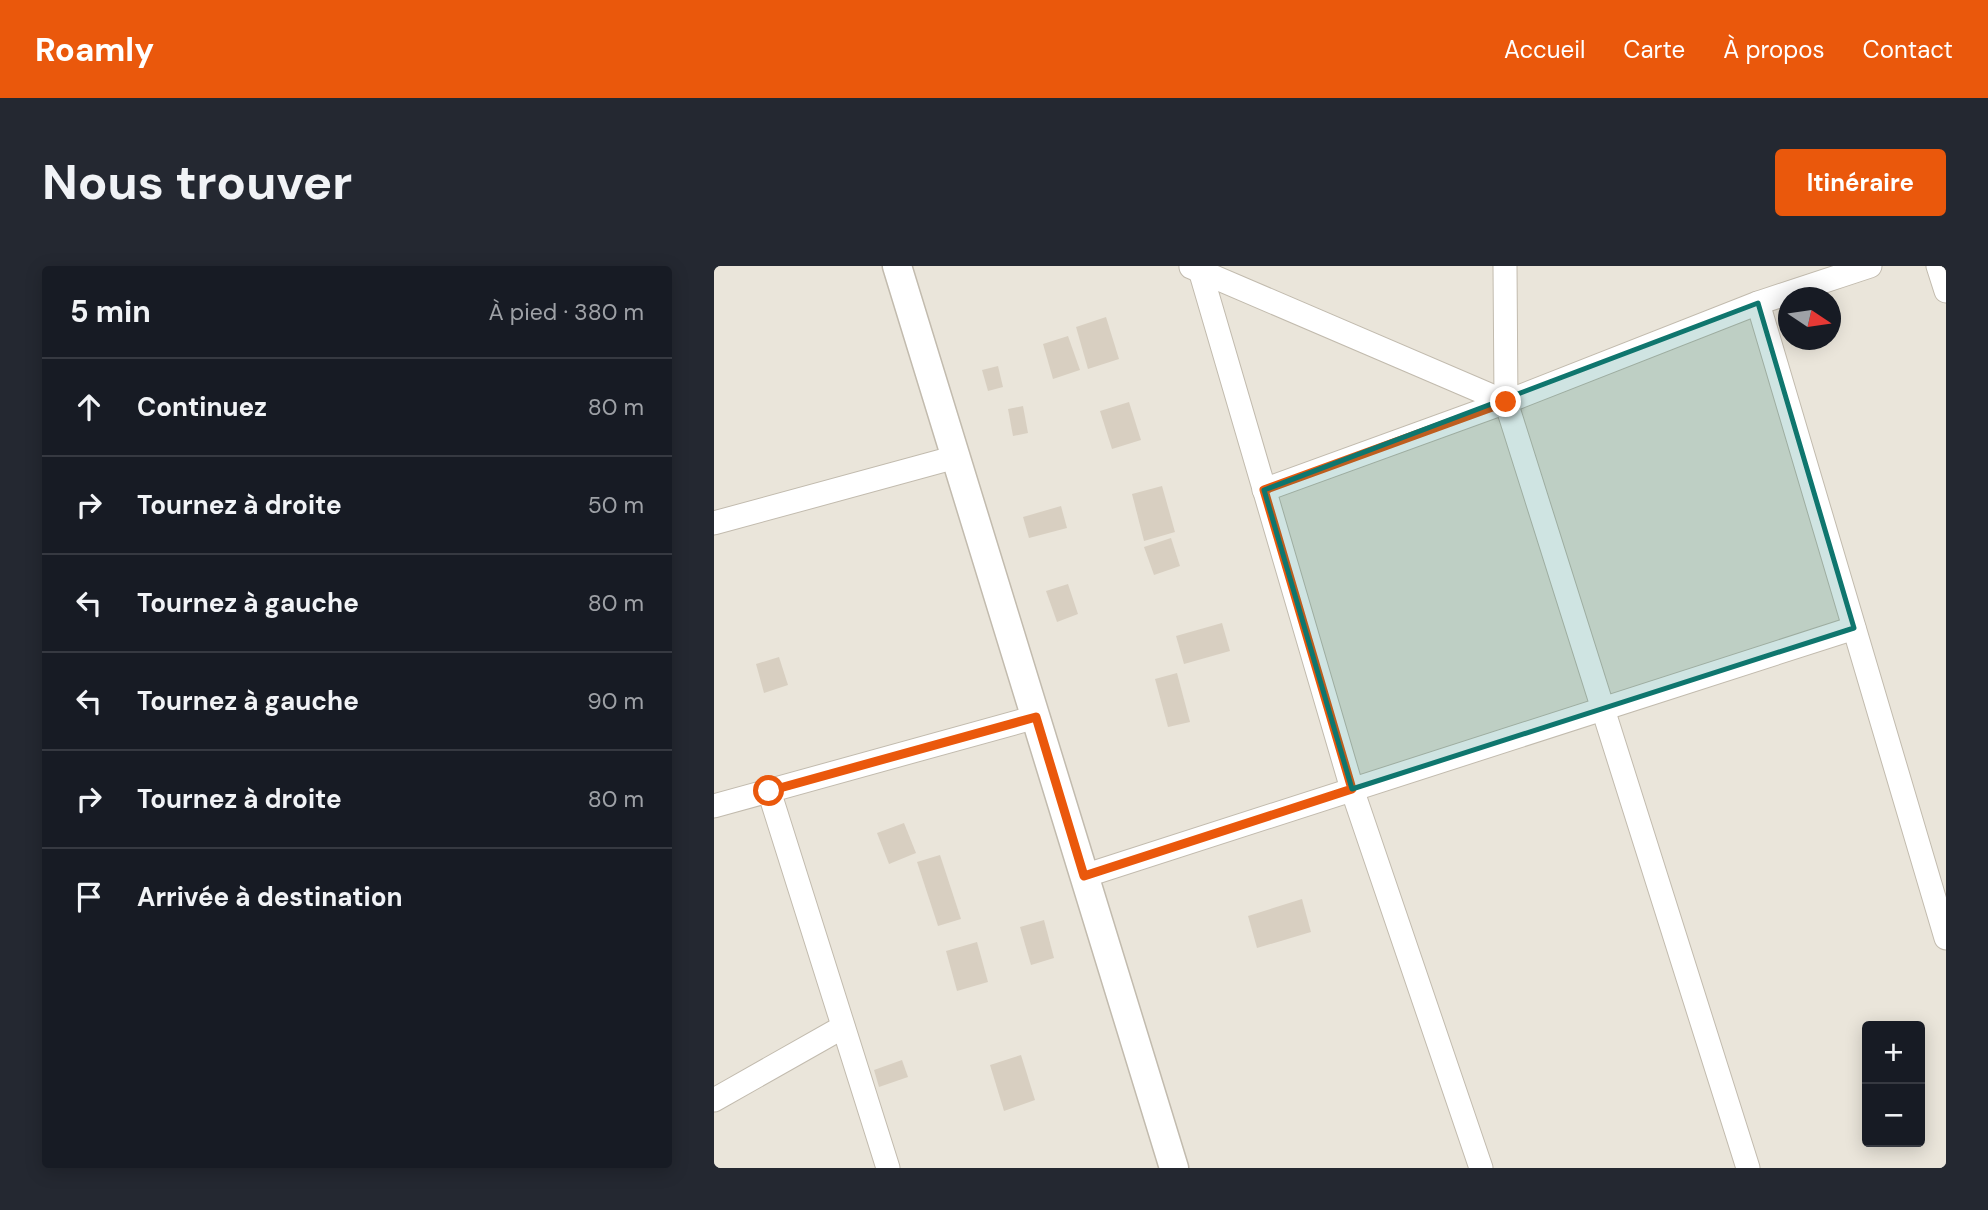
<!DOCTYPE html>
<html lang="fr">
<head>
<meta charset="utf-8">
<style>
	:root { --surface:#171b24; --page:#242831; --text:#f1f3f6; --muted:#9ea1a6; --line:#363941; --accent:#ea580c }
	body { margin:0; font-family:"DM Sans",sans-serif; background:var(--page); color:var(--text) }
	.controls { position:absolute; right:21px; bottom:21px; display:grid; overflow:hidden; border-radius:7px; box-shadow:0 4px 18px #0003 }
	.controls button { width:63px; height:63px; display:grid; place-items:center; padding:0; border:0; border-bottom:2px solid var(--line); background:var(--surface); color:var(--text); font:35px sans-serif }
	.compass { position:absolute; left:1064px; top:21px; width:63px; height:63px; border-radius:50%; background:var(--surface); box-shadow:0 4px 18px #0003; rotate:103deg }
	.stop { position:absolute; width:21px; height:21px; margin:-16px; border:5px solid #ea580c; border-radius:50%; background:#fff }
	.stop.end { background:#ea580c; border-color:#fff; box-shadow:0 2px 7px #0008 }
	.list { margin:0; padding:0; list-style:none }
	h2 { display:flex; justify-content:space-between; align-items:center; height:91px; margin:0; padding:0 28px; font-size:30px }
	h2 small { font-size:23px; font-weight:400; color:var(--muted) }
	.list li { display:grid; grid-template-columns:46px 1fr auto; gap:21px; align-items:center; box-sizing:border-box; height:98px; padding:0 28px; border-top:2px solid var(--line) }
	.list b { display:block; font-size:26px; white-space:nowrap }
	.list em { font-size:23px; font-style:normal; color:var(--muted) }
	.icon { flex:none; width:38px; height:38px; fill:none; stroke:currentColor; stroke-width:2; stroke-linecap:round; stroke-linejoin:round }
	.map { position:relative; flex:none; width:1232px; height:902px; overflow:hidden; border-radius:7px }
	header { display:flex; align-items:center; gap:42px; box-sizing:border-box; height:98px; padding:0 35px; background:var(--accent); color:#fff }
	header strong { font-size:33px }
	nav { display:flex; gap:38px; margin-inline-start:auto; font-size:24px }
	.intro { display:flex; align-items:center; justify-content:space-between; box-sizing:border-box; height:168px; padding:0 42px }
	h1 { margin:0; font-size:49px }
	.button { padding:18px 32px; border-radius:7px; background:var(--accent); color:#fff; font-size:24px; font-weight:700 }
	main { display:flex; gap:42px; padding:0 42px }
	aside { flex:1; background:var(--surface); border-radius:7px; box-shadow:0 4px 18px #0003 }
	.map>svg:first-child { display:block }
	.residential { fill:#eae5da; fill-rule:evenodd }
	.building { fill:#d8cfc1 }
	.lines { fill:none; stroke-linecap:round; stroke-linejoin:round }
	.minor-casing { stroke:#c2bbae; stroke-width:25 }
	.tertiary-casing { stroke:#c2bbae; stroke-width:31 }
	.minor { stroke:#fff; stroke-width:23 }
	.tertiary { stroke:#fff; stroke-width:28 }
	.route { stroke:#ea580c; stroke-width:9 }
	.marked { fill:#0f766e; fill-opacity:0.2; stroke:#0f766e; stroke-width:5; stroke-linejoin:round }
</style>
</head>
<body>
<header>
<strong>Roamly</strong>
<nav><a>Accueil</a><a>Carte</a><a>À propos</a><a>Contact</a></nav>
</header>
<div class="intro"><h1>Nous trouver</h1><a class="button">Itinéraire</a></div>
<main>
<aside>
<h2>5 min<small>À pied · 380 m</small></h2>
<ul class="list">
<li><svg class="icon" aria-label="ahead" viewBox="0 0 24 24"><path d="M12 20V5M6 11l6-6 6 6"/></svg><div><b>Continuez</b></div><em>80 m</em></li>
<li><svg class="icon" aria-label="right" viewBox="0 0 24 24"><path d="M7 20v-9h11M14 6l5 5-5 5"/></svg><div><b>Tournez à droite</b></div><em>50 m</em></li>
<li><svg class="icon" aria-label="left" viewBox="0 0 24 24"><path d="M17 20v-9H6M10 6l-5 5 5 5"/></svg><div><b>Tournez à gauche</b></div><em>80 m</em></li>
<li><svg class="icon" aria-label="left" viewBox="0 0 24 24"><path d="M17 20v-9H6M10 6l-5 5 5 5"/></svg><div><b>Tournez à gauche</b></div><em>90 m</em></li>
<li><svg class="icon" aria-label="right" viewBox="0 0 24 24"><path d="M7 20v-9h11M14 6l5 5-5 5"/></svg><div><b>Tournez à droite</b></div><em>80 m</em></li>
<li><svg class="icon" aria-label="arrive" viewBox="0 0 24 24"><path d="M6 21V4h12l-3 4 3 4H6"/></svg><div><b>Arrivée à destination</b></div></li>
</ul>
</aside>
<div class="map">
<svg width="1232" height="902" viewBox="0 0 1232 902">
	<rect width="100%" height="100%" fill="#f6f3ec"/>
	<!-- residential -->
	<path class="residential" d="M0 0H1232V902H0ZM1074 32H1116V74H1074ZM1153 760H1206V876H1153Z"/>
	<!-- building -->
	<g class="building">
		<polygon points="392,51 405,93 374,103 362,61"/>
		<polygon points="354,70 366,104 339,113 329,78"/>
		<polygon points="284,100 289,121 274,125 268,104"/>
		<polygon points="415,136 427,174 398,183 386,145"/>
		<polygon points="309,140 314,167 299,170 294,143"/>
		<polygon points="448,220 461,266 430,275 418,228"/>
		<polygon points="347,240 353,262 315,272 309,251"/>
		<polygon points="457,272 466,300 440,309 430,281"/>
		<polygon points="354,318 364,348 343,356 332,325"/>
		<polygon points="508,357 516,385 470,398 462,370"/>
		<polygon points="65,391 74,419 50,427 42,398"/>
		<polygon points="463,407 476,456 454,461 441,413"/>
		<polygon points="190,557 202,587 175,598 163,567"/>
		<polygon points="226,589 247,653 224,660 203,596"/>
		<polygon points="588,633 597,666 543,682 534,650"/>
		<polygon points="330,654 340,692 317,699 306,661"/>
		<polygon points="263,676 274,716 243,725 232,685"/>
		<polygon points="307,789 321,834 290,845 276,799"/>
		<polygon points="188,794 194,811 165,821 160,804"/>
	</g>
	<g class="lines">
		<defs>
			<g id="minor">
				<polyline points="791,0 792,136 1034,902"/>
				<polyline points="1224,0 1232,25"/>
				<polyline points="477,1 792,136"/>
				<polyline points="486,4 638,523 767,902"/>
				<polyline points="1044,37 1232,672"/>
				<polyline points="550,224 792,136 1044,37 1156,0"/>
				<polyline points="0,257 242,191"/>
				<polyline points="55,525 174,902"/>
				<polyline points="0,540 322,451"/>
				<polyline points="370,610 1140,362"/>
				<polyline points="0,834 129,761"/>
			</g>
			<polyline id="tertiary" points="183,0 460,902"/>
		</defs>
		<!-- minor casing -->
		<use href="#minor" class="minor-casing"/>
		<!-- tertiary casing -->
		<use href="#tertiary" class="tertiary-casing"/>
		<!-- minor -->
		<use href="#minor" class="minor"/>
		<!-- tertiary -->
		<use href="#tertiary" class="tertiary"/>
	</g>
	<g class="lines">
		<!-- route -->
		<polyline class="route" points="55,525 322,451 370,610 638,523 550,224 792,136"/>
	</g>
	<!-- marked area -->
	<path class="marked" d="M1044 37 1140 362 638 523 550 224Z"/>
</svg>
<div class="controls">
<button>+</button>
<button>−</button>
</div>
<svg class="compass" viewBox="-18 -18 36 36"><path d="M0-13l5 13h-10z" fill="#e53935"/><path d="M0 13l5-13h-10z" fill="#9ea1a6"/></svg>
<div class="stop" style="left:55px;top:525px"></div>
<div class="stop end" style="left:792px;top:136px"></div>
</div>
</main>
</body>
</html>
